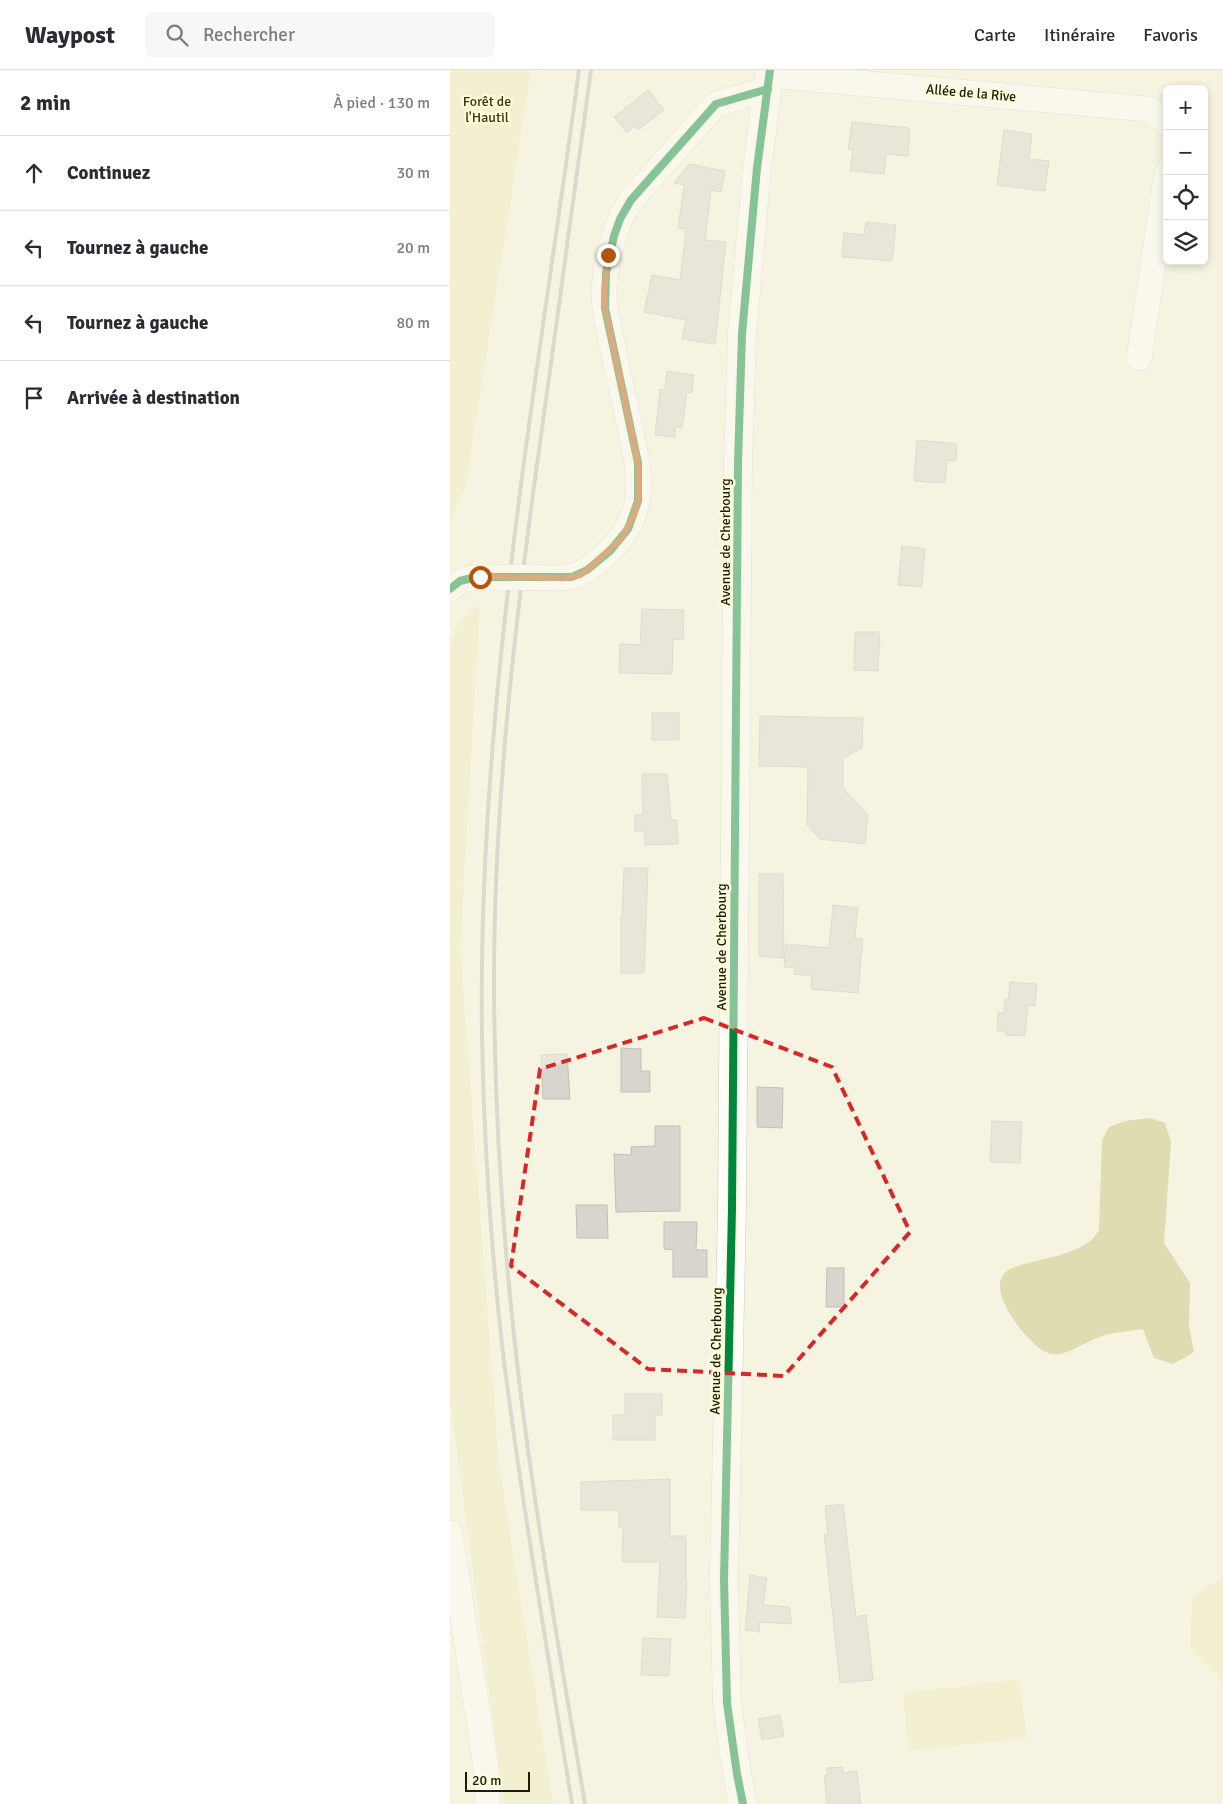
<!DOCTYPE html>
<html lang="fr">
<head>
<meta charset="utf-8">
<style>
	:root { --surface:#fff; --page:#f7f7f7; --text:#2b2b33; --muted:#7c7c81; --line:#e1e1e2 }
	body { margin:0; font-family:Signika,sans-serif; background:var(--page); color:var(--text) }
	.controls { position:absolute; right:15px; top:15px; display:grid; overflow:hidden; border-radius:8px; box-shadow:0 2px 8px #0003 }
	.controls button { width:45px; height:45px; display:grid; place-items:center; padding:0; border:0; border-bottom:1px solid var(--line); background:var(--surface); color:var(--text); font:25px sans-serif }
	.scale { position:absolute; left:15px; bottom:12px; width:65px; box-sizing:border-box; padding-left:5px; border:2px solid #1c1c0f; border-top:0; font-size:14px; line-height:18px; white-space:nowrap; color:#1c1c0f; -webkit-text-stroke:4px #fdfcd9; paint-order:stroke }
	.stop { position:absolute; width:15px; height:15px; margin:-11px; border:4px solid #b45309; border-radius:50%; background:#fff }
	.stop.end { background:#b45309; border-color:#fff; box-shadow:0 1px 5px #0008 }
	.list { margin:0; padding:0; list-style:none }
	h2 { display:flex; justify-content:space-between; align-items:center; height:65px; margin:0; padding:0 20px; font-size:21px }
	h2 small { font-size:16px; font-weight:400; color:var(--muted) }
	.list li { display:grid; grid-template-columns:32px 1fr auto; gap:15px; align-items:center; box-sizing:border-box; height:75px; padding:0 20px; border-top:1px solid var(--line) }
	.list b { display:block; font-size:19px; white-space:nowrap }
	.list em { font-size:16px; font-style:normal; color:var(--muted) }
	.icon { flex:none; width:28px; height:28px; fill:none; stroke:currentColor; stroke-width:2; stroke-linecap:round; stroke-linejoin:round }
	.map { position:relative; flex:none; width:773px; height:1734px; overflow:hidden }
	header { display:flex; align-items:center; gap:30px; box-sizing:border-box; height:70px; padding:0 25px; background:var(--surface); border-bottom:1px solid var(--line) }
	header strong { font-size:24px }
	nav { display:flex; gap:28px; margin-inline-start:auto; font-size:18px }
	.search { width:350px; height:45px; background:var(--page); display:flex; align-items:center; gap:12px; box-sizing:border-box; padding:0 18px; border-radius:8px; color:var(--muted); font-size:19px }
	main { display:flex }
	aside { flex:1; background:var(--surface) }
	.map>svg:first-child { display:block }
	.green { fill:#edebba }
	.water { fill:#c1be74 }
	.building { fill:#dad4cf; stroke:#c3beb9 }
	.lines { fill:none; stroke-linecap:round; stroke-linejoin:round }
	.street-casing { stroke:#cdcdbe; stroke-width:26 }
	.primary-casing { stroke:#cdcdbe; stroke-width:29 }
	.street { stroke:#fefdfa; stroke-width:25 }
	.primary { stroke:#fefdfa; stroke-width:28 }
	.rail { stroke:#b9b8b4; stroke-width:4 }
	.street-bridge-casing { stroke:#cdcdbe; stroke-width:26; stroke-linecap:butt }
	.street-bridge { stroke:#fefdfa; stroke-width:25 }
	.cycleway-casing { stroke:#fdfcd9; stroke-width:11 }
	.cycleway { stroke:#00873e; stroke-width:8 }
	.route { stroke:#b45309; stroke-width:6 }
	.marked { fill:none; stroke:#d62828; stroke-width:4; stroke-dasharray:10 6; stroke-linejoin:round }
	.labels { text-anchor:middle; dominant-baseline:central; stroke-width:5; stroke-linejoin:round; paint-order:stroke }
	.street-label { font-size:14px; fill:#1c1c0f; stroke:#fdfcd9 }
	.park-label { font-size:14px; fill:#39370c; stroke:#fdfcd9 }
</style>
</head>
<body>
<header>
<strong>Waypost</strong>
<div class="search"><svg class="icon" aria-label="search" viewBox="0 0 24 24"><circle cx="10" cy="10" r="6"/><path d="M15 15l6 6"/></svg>Rechercher</div>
<nav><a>Carte</a><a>Itinéraire</a><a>Favoris</a></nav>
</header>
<main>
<aside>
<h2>2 min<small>À pied · 130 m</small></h2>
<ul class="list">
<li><svg class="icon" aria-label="ahead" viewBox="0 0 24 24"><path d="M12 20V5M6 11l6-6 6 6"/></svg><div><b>Continuez</b></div><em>30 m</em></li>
<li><svg class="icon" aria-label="left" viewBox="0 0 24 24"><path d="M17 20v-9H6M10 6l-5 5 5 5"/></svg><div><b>Tournez à gauche</b></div><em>20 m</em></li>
<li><svg class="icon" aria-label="left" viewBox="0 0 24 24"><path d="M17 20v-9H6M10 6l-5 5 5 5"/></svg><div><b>Tournez à gauche</b></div><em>80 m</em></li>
<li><svg class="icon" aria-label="arrive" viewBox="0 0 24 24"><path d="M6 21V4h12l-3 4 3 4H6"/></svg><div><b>Arrivée à destination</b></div></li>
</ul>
</aside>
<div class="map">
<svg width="773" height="1734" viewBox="0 0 773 1734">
	<rect width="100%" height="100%" fill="#f5f4e1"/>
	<!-- green -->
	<g class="green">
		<polygon points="0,0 81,0 15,420 0,451"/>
		<polygon points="30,534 10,878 49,1395 103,1734 54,1734 0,1329 0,577 7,554"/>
		<polygon points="773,1506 773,1612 740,1579 742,1527"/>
		<polygon points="569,1609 577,1668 459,1681 453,1623"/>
	</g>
	<!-- water -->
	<path class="water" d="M700 1048 715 1053 721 1072 714 1173 740 1213 739 1256 744 1282 723 1294 704 1288 693 1259C680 1261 664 1262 652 1266 614 1280 606 1301 573 1262 562 1249 538 1215 557 1201 563 1197 571 1195 578 1193 598 1188 622 1184 639 1172 643 1170 646 1164 649 1160L652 1070 659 1057 675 1051Z"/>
	<!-- building -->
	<g class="building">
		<polygon points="198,20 214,40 188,60 185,56 177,63 164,47"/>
		<polygon points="402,52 460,58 458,86 436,84 434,104 400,101 403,80 398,79"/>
		<polygon points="554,60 582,64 579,89 599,91 595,121 547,115"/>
		<polygon points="239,94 275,101 271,122 261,120 255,170 276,172 265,274 232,269 236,250 194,242 202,205 230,210 236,159 228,158 234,115 224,113"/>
		<polygon points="416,152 446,155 442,191 392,187 394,163 414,165"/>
		<polygon points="217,301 244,305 242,323 237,322 232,358 226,357 224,367 205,365 210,319 215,320"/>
		<polygon points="467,370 507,374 506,391 497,390 495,413 464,411"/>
		<polygon points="452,476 475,479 472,517 448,515"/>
		<polygon points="192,539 234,540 233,570 223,569 222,604 169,603 170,574 190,575"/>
		<polygon points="405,562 429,562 430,579 429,579 428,601 404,600"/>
		<rect x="202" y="643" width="27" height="27"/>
		<polygon points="310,646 413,648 412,678 393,688 393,718 418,745 415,774 370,769 357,755 358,697 309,696"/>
		<polygon points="192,704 217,704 221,750 227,750 228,774 195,775 194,761 185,761 185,745 193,744"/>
		<polygon points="174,798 198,798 194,903 171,903 171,847 172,847"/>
		<polygon points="309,804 333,804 334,888 309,886"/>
		<polygon points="383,835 408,838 405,868 413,869 408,923 361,919 362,906 344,904 345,898 334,897 336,874 379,878"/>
		<polygon points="560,912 587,914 585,936 578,935 575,966 556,965 556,962 547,961 548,942 554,943 555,929 558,929"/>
		<polygon points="171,978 191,979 191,1001 200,1001 200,1022 171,1022"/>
		<polygon points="117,984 120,1029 93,1029 91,985"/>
		<polygon points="307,1017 333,1018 332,1058 307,1057"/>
		<polygon points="542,1051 572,1052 570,1093 540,1092"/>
		<polygon points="205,1056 230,1056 230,1141 166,1142 164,1084 181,1085 181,1077 205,1076"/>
		<polygon points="126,1135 157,1135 158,1168 127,1168"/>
		<polygon points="214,1152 247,1152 246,1180 257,1180 257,1207 223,1207 223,1180 214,1179"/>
		<polygon points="377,1198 394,1198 394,1237 376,1237"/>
		<polygon points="175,1324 212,1324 212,1346 205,1345 205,1370 163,1370 163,1345 175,1345"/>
		<polygon points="220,1409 220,1466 236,1466 236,1511 237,1511 235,1548 207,1547 210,1492 172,1492 173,1457 169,1457 169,1440 131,1440 131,1412"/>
		<polygon points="393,1434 406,1547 416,1545 423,1610 390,1613 374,1464 378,1464 375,1436"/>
		<polygon points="300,1505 317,1508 313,1535 339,1537 342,1554 310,1552 309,1562 295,1560"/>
		<polygon points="193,1568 221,1569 219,1606 191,1605"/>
		<polygon points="330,1645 334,1666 312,1670 308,1649"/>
		<polygon points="393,1697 393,1703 407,1701 411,1734 377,1734 374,1706 377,1705 377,1698"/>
	</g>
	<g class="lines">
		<defs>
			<g id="street">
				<polyline points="320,5 697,39 715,49 717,54"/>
				<polyline points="689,288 717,103"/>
				<path d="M110 508C129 508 139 498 153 487 205 442 188 397 176 339 169 306 161 272 155 238L154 221 158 185 170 149 181 130 266 34 318 19"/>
				<path d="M0 519C8 511 19 508 30 507"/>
				<polyline points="0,1463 36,1697 38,1734"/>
			</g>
			<polyline id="primary" points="293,1734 287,1704 277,1633 274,1510 282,1138 288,393 292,264 307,98 320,0"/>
		</defs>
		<!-- street casing -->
		<use href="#street" class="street-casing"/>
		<!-- primary casing -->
		<use href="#primary" class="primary-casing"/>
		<!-- street -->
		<use href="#street" class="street"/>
		<!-- primary -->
		<use href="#primary" class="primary"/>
		<!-- rail -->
		<g class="rail">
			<path d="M122 1734C98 1584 72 1434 53 1283 41 1179 34 1073 32 968 27 643 86 321 129 0"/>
			<path d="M135 1734C112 1596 87 1457 70 1318 54 1187 45 1056 44 924 43 725 68 527 96 330 111 220 126 110 141 0"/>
		</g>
		<defs>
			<polyline id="street-bridge" points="30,507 110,508"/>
		</defs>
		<!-- street-bridge casing -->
		<use href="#street-bridge" class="street-bridge-casing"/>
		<!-- street-bridge -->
		<use href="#street-bridge" class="street-bridge"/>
		<defs>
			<g id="cycleway">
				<polyline points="0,519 10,511 26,507 122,507 137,500 160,481 178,459 188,431 188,393 155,238 156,203 164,166 170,149 181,130 266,34 318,19"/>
				<polyline points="293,1734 287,1704 277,1633 274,1510 282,1138 288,393 292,264 307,98 320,0"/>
			</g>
		</defs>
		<!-- cycleway casing -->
		<use href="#cycleway" class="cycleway-casing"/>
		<!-- cycleway -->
		<use href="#cycleway" class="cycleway"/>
	</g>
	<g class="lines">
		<!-- route -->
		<polyline class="route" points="30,507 116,508 130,505 137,500 171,469 183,447 188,431 188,393 155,238 154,222 158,185"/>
	</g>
	<!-- marked area -->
	<path d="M0 0H773V1734H0ZM254 948 382 997 460 1162 334 1306 198 1299 61 1196 90 999Z" fill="#f5f4e1" fill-opacity=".55" fill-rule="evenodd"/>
	<path class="marked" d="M254 948 382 997 460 1162 334 1306 198 1299 61 1196 90 999Z"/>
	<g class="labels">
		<!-- street labels -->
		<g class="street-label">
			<text transform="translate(521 23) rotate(5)">Allée de la Rive</text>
			<text transform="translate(275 472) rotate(-90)">Avenue de Cherbourg</text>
			<text transform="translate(271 877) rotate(-90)">Avenue de Cherbourg</text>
			<text transform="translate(266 1281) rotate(-89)">Avenue de Cherbourg</text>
		</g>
		<!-- park labels -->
		<g class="park-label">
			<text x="37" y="31">Forêt de<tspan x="37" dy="16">l'Hautil</tspan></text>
		</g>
	</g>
</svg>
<div class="controls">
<button>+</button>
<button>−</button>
<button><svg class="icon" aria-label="locate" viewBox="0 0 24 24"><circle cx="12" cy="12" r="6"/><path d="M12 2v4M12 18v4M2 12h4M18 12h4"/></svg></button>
<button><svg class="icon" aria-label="layers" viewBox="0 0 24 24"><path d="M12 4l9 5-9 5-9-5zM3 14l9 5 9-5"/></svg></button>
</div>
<div class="scale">20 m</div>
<div class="stop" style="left:30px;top:507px"></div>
<div class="stop end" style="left:158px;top:185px"></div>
</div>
</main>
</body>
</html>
